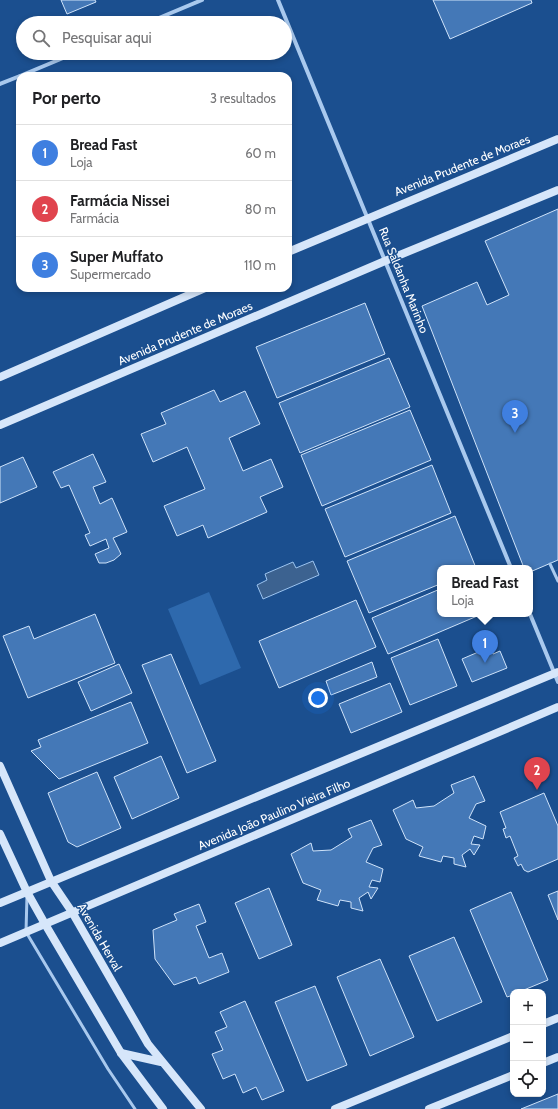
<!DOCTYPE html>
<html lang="pt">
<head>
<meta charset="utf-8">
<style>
	:root { --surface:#fff; --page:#f6f6f6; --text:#202124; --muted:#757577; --line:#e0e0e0; --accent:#847042 }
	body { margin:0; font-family:Cabin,sans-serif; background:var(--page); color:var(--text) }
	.controls { position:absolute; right:12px; bottom:12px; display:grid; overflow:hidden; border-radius:8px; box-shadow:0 2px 6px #0003 }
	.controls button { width:36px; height:36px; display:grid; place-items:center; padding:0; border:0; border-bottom:1px solid var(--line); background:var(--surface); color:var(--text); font:20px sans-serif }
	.you { position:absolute; left:318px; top:698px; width:14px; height:14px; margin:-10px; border:3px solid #fff; border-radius:50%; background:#1a73e8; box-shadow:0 0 0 6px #1a73e833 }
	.badge { display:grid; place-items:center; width:26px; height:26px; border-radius:50%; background:var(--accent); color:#fff; font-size:13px; font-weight:700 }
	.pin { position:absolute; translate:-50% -33px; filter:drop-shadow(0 1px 2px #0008) }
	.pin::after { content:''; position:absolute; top:21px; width:14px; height:12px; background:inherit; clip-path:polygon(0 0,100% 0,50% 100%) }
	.popup { position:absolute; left:437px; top:565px; width:96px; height:52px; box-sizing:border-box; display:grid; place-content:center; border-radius:8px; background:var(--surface); filter:drop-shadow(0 1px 3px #0005); font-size:13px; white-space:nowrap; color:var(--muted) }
	.popup b { font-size:15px; color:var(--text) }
	.popup::after { content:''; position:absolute; left:50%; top:100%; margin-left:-8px; border:8px solid transparent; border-top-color:var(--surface) }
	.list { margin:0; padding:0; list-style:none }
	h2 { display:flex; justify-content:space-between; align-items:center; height:52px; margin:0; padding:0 16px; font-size:17px }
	h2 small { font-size:13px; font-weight:400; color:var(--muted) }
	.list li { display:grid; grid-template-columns:26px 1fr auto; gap:12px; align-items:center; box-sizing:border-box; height:56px; padding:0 16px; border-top:1px solid var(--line) }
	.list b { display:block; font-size:15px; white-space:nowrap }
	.list p { margin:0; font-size:13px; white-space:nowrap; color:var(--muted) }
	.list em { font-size:13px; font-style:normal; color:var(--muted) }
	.icon { flex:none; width:22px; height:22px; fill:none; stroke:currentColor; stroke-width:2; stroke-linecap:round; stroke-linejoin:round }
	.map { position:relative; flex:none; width:558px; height:1109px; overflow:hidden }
	.search { position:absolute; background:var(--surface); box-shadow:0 2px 6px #0003; left:16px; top:16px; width:276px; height:44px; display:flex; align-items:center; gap:10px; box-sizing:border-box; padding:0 14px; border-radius:22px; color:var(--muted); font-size:15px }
	.panel { position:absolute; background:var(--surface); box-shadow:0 2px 6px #0003; left:16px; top:72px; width:276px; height:220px; border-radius:12px }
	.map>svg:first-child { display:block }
	.green { fill:#2e69ad }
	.water { fill:#3c6290; stroke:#9cc4f0 }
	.building { fill:#4478b7; stroke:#cfe3fa }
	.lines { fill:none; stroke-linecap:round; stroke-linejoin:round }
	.service { stroke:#a9c9ee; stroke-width:3 }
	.minor { stroke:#a9c9ee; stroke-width:4 }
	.secondary { stroke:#d6e6fa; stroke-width:8 }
	.labels { text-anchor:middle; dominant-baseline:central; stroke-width:3; stroke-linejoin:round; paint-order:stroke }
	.street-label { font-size:12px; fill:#fff; stroke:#1b4f8f }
</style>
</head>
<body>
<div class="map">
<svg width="558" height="1109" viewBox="0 0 558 1109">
	<rect width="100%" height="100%" fill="#1b4f8f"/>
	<!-- green -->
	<polygon class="green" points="209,592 241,668 200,685 168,609"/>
	<!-- water -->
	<polygon class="water" points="313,561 319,575 263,599 257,585 267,580 265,574 293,562 296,568"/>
	<!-- building -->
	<g class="building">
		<polygon points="61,0 95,0 96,2 67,14"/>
		<polygon points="433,0 531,0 532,3 450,39"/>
		<polygon points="558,209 558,560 530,572 530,568 524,568 422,306 477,282 487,305 509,295 485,241"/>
		<polygon points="365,303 385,354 277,398 256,347"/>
		<polygon points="389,358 410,407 300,453 279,403"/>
		<polygon points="214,390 220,402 245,391 260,424 229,438 243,471 271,459 283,487 260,497 267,512 208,538 203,525 177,536 164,506 205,489 187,447 153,462 141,434 166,424 161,413"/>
		<polygon points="410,410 431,460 322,506 301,455"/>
		<polygon points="93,454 106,482 93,487 100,504 112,498 127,532 113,538 121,554 114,560 106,563 99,563 95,554 109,548 106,539 90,546 85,535 90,533 69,485 61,488 53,472"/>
		<polygon points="23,457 37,487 0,503 0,467"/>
		<polygon points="432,465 451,513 345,557 325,509"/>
		<polygon points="455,516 476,568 440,568 440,584 369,613 347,561"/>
		<polygon points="440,589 440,614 482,614 388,654 372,618"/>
		<polygon points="356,600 376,647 279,688 259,641"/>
		<polygon points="95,614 115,663 28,698 3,636 29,626 34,639"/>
		<polygon points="438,639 457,686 410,705 391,658"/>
		<polygon points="490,647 493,654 500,651 507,668 472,682 462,659"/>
		<polygon points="171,654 216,761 187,773 142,665"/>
		<polygon points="372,662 377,677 331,695 326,681"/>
		<polygon points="119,664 132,693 91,711 78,682"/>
		<polygon points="390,683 402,712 351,733 339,704"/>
		<polygon points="131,702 148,743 59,779 31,751 41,747 38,740"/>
		<polygon points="161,756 179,798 132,819 114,777"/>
		<polygon points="97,772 121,828 77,847 68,842 48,793"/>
		<polygon points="474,776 485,801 476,804 469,818 486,826 483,839 474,836 471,844 480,845 474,855 470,849 462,855 466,867 454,864 454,858 443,856 441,862 419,856 423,847 406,839 393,810 413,800 416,808 434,806 454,793 451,785"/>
		<polygon points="544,793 558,826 558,859 528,872 524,870 521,864 518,866 514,858 518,856 510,836 506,838 503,829 506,828 500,812"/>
		<polygon points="371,820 382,845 373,848 366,862 383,869 380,882 372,880 369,887 378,888 371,899 368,892 359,898 363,911 351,908 351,902 340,900 338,906 317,900 321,890 303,883 291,854 311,843 313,851 331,850 352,837 348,829"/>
		<polygon points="269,888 292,945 259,959 235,903"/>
		<polygon points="558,891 558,920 548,895"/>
		<polygon points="511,892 548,980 519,992 513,992 513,995 507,997 470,910"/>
		<polygon points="199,904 206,922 196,926 209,958 222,953 229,972 199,984 196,977 174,985 155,959 153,930 177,920 174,914"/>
		<polygon points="454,937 482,1002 437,1021 409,956"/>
		<polygon points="380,959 414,1037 370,1056 337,977"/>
		<polygon points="315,986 347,1065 307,1081 275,1002"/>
		<polygon points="245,1001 284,1091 262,1100 256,1087 243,1093 235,1074 223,1079 212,1054 223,1050 215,1032 227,1027 220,1012"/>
		<polygon points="558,1094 558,1109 521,1109"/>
	</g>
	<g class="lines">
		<!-- service -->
		<g class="service">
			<polyline points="550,564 558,581"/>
			<polyline points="27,895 26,932 108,1069 135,1109"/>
		</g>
		<!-- minor -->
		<g class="minor">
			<polyline points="278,0 511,568"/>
			<polyline points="147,23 202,0"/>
			<polyline points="20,76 75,53"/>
			<polyline points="0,84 20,76"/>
			<polyline points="530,614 558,682"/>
		</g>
		<!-- secondary -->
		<g class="secondary">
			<polyline points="288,252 558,139"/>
			<polyline points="0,377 205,288"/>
			<polyline points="0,425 385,261 558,190"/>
			<polyline points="0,766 51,881 72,912 148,1044 201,1109"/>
			<polyline points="0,834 27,892 45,924 121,1053 163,1109"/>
			<polyline points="0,903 558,672"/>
			<polyline points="0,943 558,707"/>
			<polyline points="543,1024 558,1018"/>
			<polyline points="121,1053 161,1062"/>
			<polyline points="543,1063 558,1057"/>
			<polyline points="335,1109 513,1036"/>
			<polyline points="429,1109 513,1075"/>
		</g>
	</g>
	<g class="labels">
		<!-- street labels -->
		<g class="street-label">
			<text transform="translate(462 165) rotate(-22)">Avenida Prudente de Moraes</text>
			<text transform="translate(404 280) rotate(68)">Rua Saldanha Marinho</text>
			<text transform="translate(185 333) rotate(-23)">Avenida Prudente de Moraes</text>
			<text transform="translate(274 814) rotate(-23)">Avenida João Paulino Vieira Filho</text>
			<text transform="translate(100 937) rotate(60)">Avenida Herval</text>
		</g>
	</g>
</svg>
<div class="controls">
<button>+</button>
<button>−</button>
<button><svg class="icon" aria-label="locate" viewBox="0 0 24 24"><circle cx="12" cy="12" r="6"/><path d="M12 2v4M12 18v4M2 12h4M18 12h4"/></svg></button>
</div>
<div class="you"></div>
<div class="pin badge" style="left:485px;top:663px;background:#3f7fe0">1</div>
<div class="popup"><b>Bread Fast</b>Loja</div>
<div class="pin badge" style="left:537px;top:790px;background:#e0444e">2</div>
<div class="pin badge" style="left:515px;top:433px;background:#3f7fe0">3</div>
<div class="search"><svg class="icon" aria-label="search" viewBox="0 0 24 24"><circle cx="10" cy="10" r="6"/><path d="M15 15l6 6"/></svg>Pesquisar aqui</div>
<section class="panel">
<h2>Por perto<small>3 resultados</small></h2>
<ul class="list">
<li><span class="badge" style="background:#3f7fe0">1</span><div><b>Bread Fast</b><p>Loja</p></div><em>60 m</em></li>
<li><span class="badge" style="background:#e0444e">2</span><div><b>Farmácia Nissei</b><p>Farmácia</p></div><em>80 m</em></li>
<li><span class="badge" style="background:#3f7fe0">3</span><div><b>Super Muffato</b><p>Supermercado</p></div><em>110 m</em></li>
</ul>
</section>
</div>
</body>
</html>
